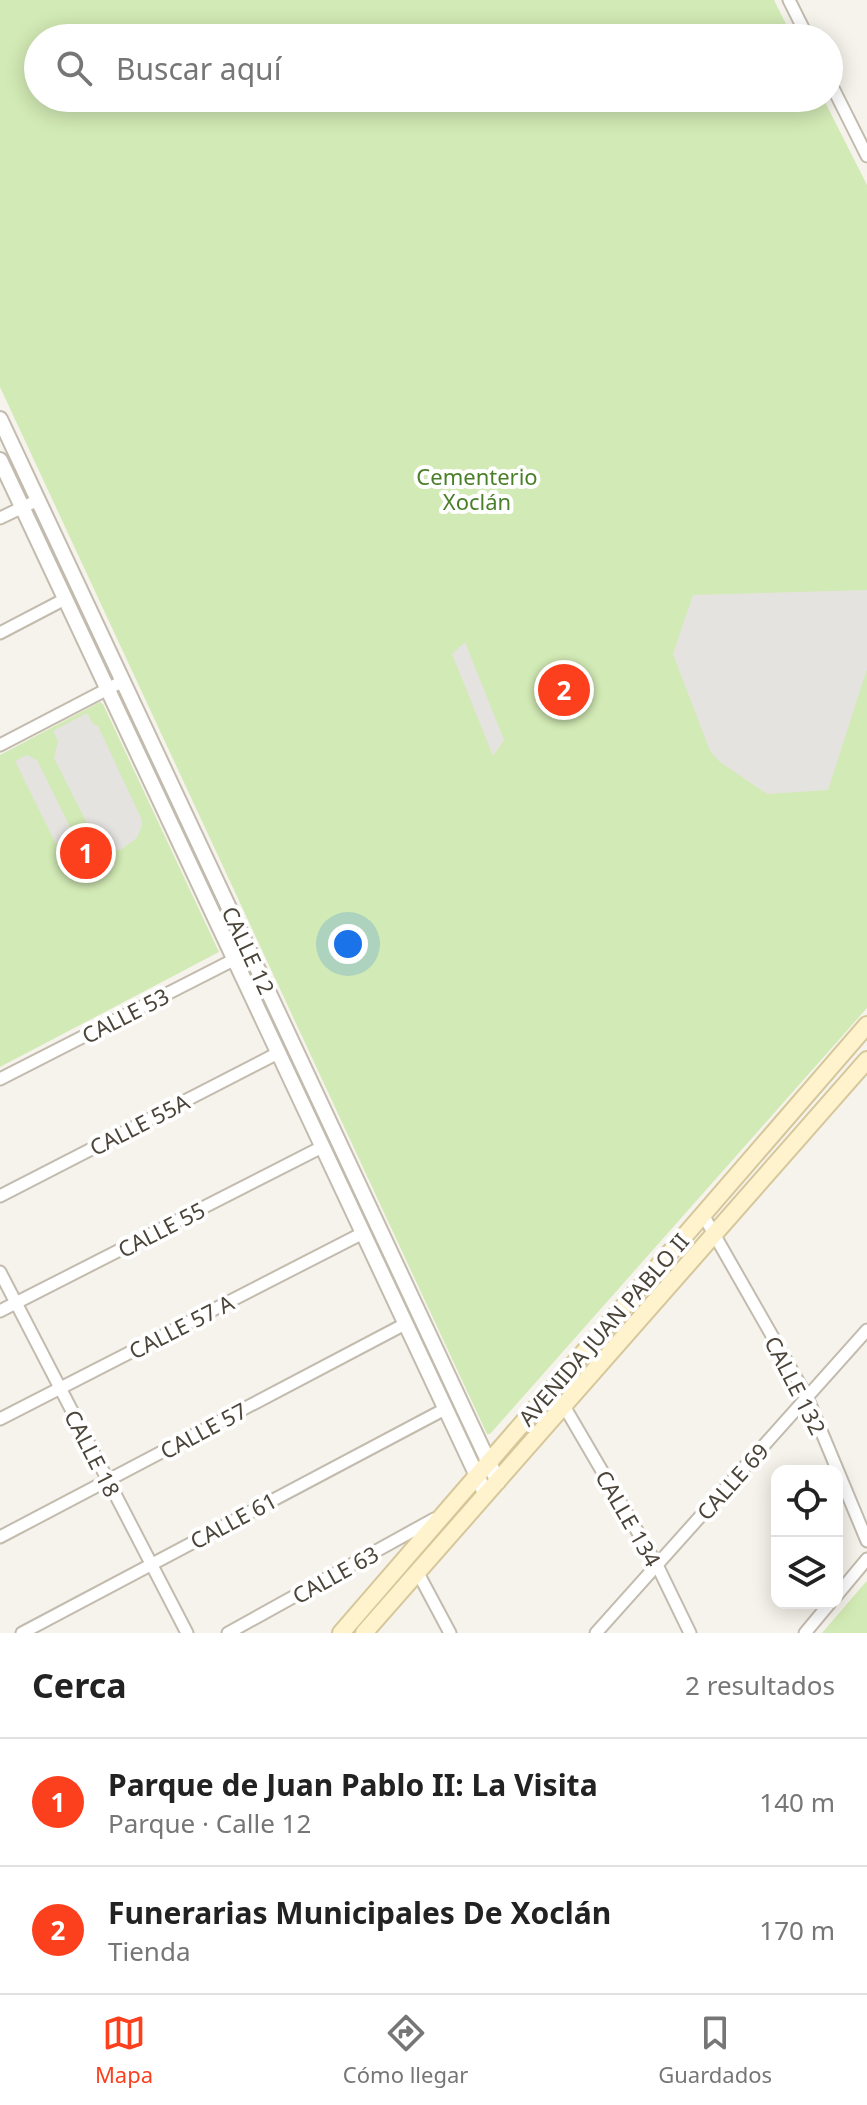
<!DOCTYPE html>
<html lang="es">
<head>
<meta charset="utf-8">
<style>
	:root { --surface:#fff; --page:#f6f6f6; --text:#222; --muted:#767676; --line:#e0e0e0; --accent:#fc3f1d }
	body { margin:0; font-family:"Noto Sans",sans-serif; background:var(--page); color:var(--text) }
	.controls { position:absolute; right:24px; bottom:24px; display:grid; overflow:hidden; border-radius:16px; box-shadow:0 4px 20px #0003 }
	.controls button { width:72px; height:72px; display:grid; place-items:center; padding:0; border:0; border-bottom:2px solid var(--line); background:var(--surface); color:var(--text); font:40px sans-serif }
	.you { position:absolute; left:348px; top:944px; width:28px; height:28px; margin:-20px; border:6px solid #fff; border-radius:50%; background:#1a73e8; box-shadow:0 0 0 12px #1a73e833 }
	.badge { display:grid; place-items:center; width:52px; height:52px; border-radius:50%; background:var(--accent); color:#fff; font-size:26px; font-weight:700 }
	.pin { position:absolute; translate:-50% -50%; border:4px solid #fff; box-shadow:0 2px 8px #0006 }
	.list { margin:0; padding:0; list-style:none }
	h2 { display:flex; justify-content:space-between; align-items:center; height:104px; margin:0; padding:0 32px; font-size:34px }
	h2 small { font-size:26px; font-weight:400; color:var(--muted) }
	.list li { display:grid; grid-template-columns:52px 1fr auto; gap:24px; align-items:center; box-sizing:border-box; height:128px; padding:0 32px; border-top:2px solid var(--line) }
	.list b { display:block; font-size:30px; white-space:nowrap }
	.list p { margin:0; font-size:26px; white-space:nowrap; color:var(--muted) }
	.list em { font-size:26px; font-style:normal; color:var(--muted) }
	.icon { flex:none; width:44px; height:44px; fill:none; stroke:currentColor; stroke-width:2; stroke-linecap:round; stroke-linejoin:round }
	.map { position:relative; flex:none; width:867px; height:1633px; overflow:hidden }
	.search { position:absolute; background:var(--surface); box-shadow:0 4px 20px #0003; left:24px; right:24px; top:24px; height:88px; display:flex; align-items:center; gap:20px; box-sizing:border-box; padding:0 28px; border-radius:44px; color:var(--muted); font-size:30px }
	.sheet { height:360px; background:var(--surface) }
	nav { display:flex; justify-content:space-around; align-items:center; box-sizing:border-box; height:112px; border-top:2px solid var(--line); background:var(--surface); font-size:22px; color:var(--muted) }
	nav a { display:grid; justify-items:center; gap:4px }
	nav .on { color:var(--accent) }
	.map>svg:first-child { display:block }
	.green { fill:#d2eab5 }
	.parking { fill:#e5e3e0 }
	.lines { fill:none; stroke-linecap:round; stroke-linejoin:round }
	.minor-casing { stroke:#c2bbae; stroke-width:15 }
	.tertiary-casing { stroke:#c2bbae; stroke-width:18 }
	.secondary-casing { stroke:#d6c79b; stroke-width:20 }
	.minor { stroke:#fff; stroke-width:11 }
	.tertiary { stroke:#fff; stroke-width:14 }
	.secondary { stroke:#fff3cd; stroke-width:16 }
	.labels { text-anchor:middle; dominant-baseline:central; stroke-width:8; stroke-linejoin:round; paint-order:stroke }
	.park-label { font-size:22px; fill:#4a7f2a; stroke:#fff }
	.street-label { font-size:22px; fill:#4b4439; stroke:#fff }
</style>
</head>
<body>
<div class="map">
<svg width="867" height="1633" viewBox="0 0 867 1633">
	<rect width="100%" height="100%" fill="#f6f3ec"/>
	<!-- green -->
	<g class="green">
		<polygon points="0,0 774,0 793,38 38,38 38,98 823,98 867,185 867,1008 490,1434 487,1434 0,387"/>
		<polygon points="100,702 103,704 219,952 0,1067 0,755"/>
		<polygon points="867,1581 867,1633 822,1633 864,1584"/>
	</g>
	<!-- parking -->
	<g class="parking">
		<polygon points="867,590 867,669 828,790 767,794 720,762 710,751 673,654 693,595"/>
		<polygon points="465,642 504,740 493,756 452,654"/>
		<polygon points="87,713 93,724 98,726 141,818 142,825 137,838 120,850 107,850 97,843 54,758 58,741 53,731"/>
		<polygon points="27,755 37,760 74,835 56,844 15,761"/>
	</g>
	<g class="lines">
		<defs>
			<g id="minor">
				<polyline points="789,0 808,38"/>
				<polyline points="829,80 867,156"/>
				<polyline points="0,518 38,500"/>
				<polyline points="0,633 65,599"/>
				<polyline points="0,745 123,681"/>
				<polyline points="0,1079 249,952"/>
				<polyline points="0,1196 278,1053"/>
				<polyline points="702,1213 807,1397 867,1541"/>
				<polyline points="0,1272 187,1633"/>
				<polyline points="0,1311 322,1147"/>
				<polyline points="564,1406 657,1565 690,1633"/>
				<polyline points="0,1419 363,1233"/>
				<polyline points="0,1537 405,1324"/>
				<polyline points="418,1573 450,1633"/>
				<polyline points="837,1595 867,1559"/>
				<polyline points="22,1633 445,1409"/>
				<polyline points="228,1633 434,1519"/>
				<polyline points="596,1633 867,1330"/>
				<polyline points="805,1633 830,1603"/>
			</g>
			<g id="tertiary">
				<polyline points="0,419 498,1482"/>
				<polyline points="0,460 486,1495"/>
			</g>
			<g id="secondary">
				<polyline points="341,1633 867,1025"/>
				<polyline points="364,1633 867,1060"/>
			</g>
		</defs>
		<!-- minor casing -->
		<use href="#minor" class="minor-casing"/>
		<!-- tertiary casing -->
		<use href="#tertiary" class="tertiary-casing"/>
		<!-- secondary casing -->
		<use href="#secondary" class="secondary-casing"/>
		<!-- minor -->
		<use href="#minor" class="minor"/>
		<!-- tertiary -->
		<use href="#tertiary" class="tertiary"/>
		<!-- secondary -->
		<use href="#secondary" class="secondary"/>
	</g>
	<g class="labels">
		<!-- park labels -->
		<g class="park-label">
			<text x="477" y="476">Cementerio<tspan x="477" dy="25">Xoclán</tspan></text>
		</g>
		<!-- street labels -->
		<g class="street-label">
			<text transform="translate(249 950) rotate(65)">CALLE 12</text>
			<text transform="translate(125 1015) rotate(-27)">CALLE 53</text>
			<text transform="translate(139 1124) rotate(-27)">CALLE 55A</text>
			<text transform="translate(161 1229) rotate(-27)">CALLE 55</text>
			<text transform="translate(181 1326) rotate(-27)">CALLE 57 A</text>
			<text transform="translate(603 1329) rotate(-49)">AVENIDA JUAN PABLO II</text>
			<text transform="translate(796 1385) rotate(63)">CALLE 132</text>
			<text transform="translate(203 1430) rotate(-28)">CALLE 57</text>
			<text transform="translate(93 1453) rotate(63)">CALLE 18</text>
			<text transform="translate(732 1481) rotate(-48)">CALLE 69</text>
			<text transform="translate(629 1518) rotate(60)">CALLE 134</text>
			<text transform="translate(233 1520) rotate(-28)">CALLE 61</text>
			<text transform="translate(335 1574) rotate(-29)">CALLE 63</text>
		</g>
	</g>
</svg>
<div class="controls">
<button><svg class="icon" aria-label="locate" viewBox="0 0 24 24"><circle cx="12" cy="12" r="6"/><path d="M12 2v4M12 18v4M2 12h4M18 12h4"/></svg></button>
<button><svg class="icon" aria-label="layers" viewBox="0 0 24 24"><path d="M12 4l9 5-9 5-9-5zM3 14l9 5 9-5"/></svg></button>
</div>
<div class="you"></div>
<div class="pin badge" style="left:86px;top:853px">1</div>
<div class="pin badge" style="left:564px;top:690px">2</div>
<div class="search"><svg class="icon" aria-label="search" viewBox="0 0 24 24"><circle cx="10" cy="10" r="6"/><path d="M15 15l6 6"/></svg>Buscar aquí</div>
</div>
<section class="sheet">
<h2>Cerca<small>2 resultados</small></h2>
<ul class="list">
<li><span class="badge">1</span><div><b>Parque de Juan Pablo II: La Visita</b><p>Parque · Calle 12</p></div><em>140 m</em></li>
<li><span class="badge">2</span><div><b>Funerarias Municipales De Xoclán</b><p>Tienda</p></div><em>170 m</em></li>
</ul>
</section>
<nav>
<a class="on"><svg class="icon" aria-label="map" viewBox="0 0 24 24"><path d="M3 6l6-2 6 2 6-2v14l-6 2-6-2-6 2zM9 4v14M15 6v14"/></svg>Mapa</a>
<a><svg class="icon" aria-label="directions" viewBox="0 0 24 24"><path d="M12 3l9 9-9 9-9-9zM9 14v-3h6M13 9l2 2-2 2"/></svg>Cómo llegar</a>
<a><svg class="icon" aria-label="saved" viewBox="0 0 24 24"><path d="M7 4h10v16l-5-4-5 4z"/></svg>Guardados</a>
</nav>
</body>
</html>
